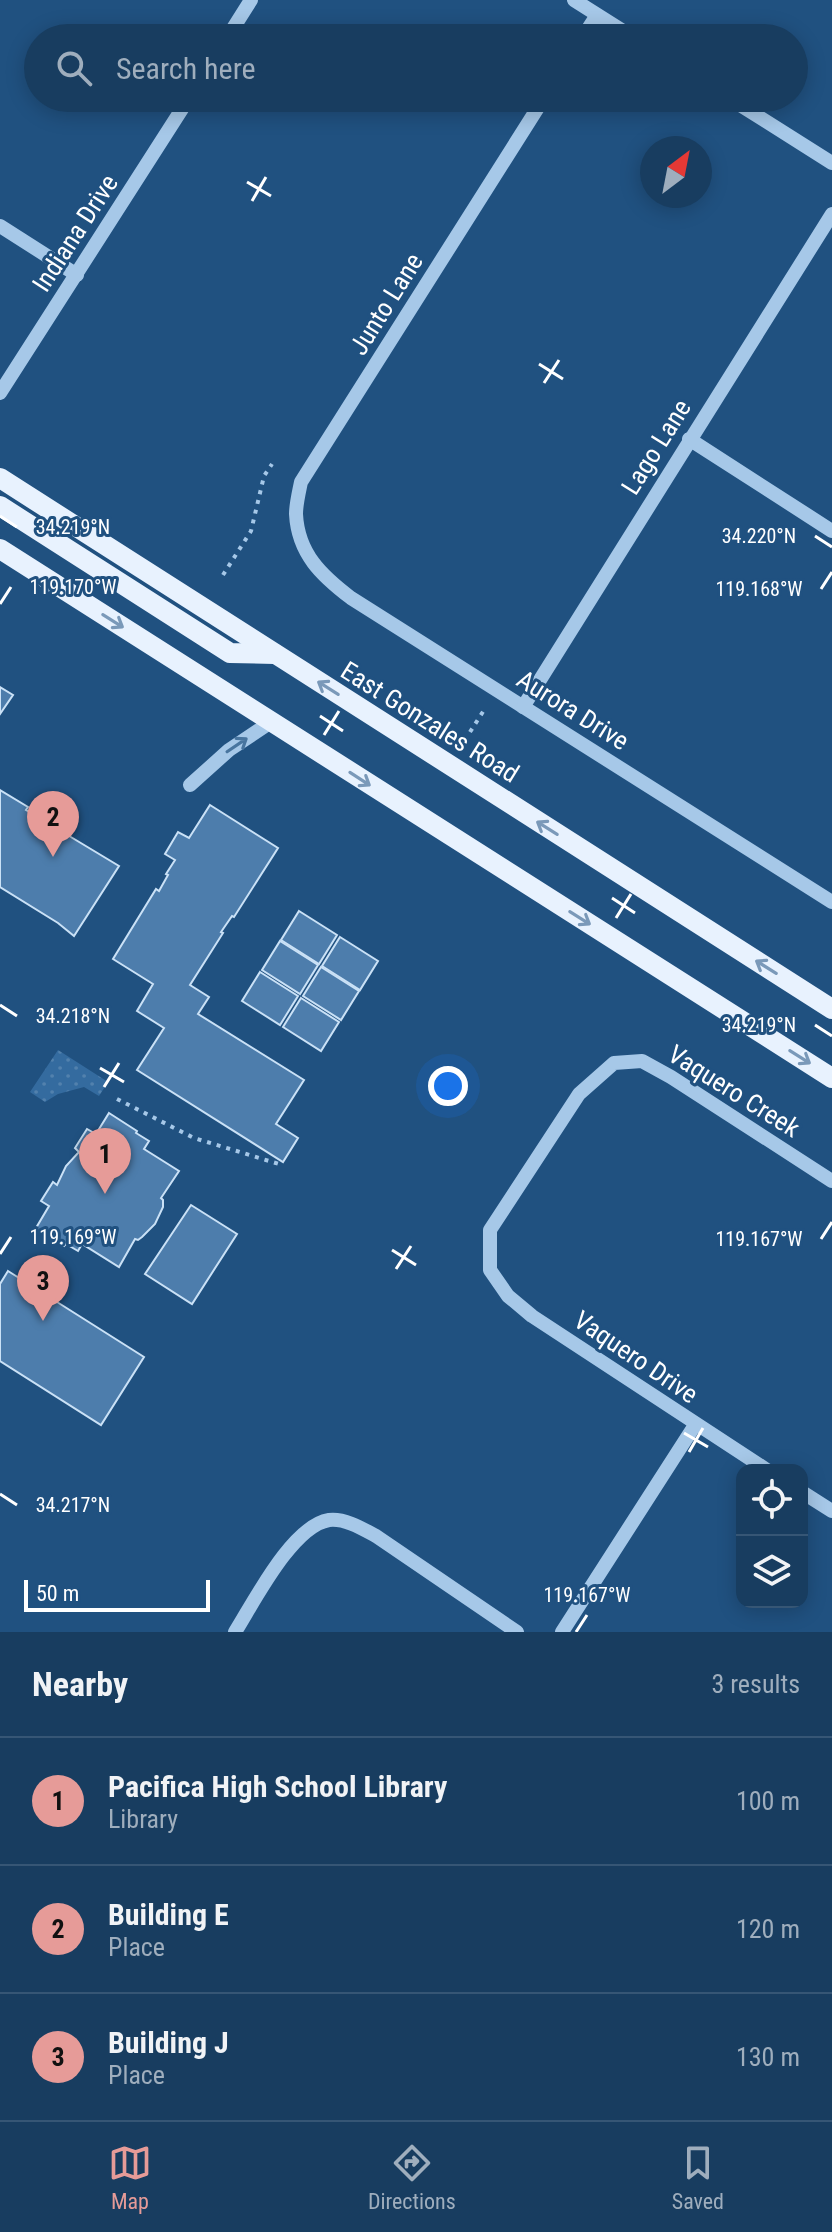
<!DOCTYPE html>
<html lang="en">
<head>
<meta charset="utf-8">
<style>
	:root { --surface:#183d60; --page:#214466; --text:#f1f3f6; --muted:#9faebd; --line:#365675; --accent:#e69b98 }
	body { margin:0; font-family:"Roboto Condensed",sans-serif; background:var(--page); color:var(--text) }
	.controls { position:absolute; right:24px; bottom:24px; display:grid; overflow:hidden; border-radius:16px; box-shadow:0 4px 20px #0003 }
	.controls button { width:72px; height:72px; display:grid; place-items:center; padding:0; border:0; border-bottom:2px solid var(--line); background:var(--surface); color:var(--text); font:40px sans-serif }
	.compass { position:absolute; left:640px; top:136px; width:72px; height:72px; border-radius:50%; background:var(--surface); box-shadow:0 4px 20px #0003; rotate:32deg }
	.scale { position:absolute; left:24px; bottom:20px; width:186px; box-sizing:border-box; padding-left:8px; border:4px solid #fff; border-top:0; font-size:22px; line-height:28px; white-space:nowrap; color:#fff; -webkit-text-stroke:6px #205180; paint-order:stroke }
	.you { position:absolute; left:448px; top:1086px; width:28px; height:28px; margin:-20px; border:6px solid #fff; border-radius:50%; background:#1a73e8; box-shadow:0 0 0 12px #1a73e833 }
	.badge { display:grid; place-items:center; width:52px; height:52px; border-radius:50%; background:var(--accent); color:#111; font-size:26px; font-weight:700 }
	.pin { position:absolute; translate:-50% -66px; filter:drop-shadow(0 2px 4px #0008) }
	.pin::after { content:''; position:absolute; top:42px; width:28px; height:24px; background:inherit; clip-path:polygon(0 0,100% 0,50% 100%) }
	.list { margin:0; padding:0; list-style:none }
	h2 { display:flex; justify-content:space-between; align-items:center; height:104px; margin:0; padding:0 32px; font-size:34px }
	h2 small { font-size:26px; font-weight:400; color:var(--muted) }
	.list li { display:grid; grid-template-columns:52px 1fr auto; gap:24px; align-items:center; box-sizing:border-box; height:128px; padding:0 32px; border-top:2px solid var(--line) }
	.list b { display:block; font-size:30px; white-space:nowrap }
	.list p { margin:0; font-size:26px; white-space:nowrap; color:var(--muted) }
	.list em { font-size:26px; font-style:normal; color:var(--muted) }
	.icon { flex:none; width:44px; height:44px; fill:none; stroke:currentColor; stroke-width:2; stroke-linecap:round; stroke-linejoin:round }
	.map { position:relative; flex:none; width:832px; height:1632px; overflow:hidden }
	.search { position:absolute; background:var(--surface); box-shadow:0 4px 20px #0003; left:24px; right:24px; top:24px; height:88px; display:flex; align-items:center; gap:20px; box-sizing:border-box; padding:0 28px; border-radius:44px; color:var(--muted); font-size:30px }
	.sheet { height:488px; background:var(--surface) }
	nav { display:flex; justify-content:space-around; align-items:center; box-sizing:border-box; height:112px; border-top:2px solid var(--line); background:var(--surface); font-size:22px; color:var(--muted) }
	nav a { display:grid; justify-items:center; gap:4px }
	nav .on { color:var(--accent) }
	.map>svg:first-child { display:block }
	.grass { fill:url(#grass-dots) }
	.building { fill:#4d7dac; stroke:#cae1f6; stroke-width:2 }
	.lines { fill:none; stroke-linecap:round; stroke-linejoin:round }
	.path { stroke:#a6c8e8; stroke-width:4; stroke-dasharray:4 6; stroke-linecap:butt }
	.minor { stroke:#a6c8e8; stroke-width:14 }
	.major { stroke:#e8f2fe; stroke-width:20 }
	.oneway { stroke:#7a99b9 }
	.oneway2 { stroke:#48759f }
	.ticks { fill:none; stroke:#fff; stroke-width:3 }
	.labels { text-anchor:middle; dominant-baseline:central; stroke-width:6; stroke-linejoin:round; paint-order:stroke }
	.street-label { font-size:26px; fill:#fff; stroke:#205180 }
	.ticks-label { font-size:20px; text-anchor:middle; fill:#fff; stroke:#205180; stroke-width:6; stroke-linejoin:round; paint-order:stroke }
</style>
</head>
<body>
<div class="map">
<svg width="832" height="1632" viewBox="0 0 832 1632">
	<defs>
		<pattern id="grass-dots" width="8" height="8" patternUnits="userSpaceOnUse" patternTransform="scale(2)"><rect width="8" height="8" fill="#346b9f"/><path d="M2 2h.1M6 6h.1" fill="none" stroke="#5281ad" stroke-width="1.8" stroke-linecap="round"/></pattern>
	</defs>
	<rect width="100%" height="100%" fill="#205180"/>
	<!-- grass -->
	<polygon class="grass" points="58,1050 108,1082 99,1096 84,1087 58,1094 45,1102 30,1092"/>
	<!-- building -->
	<g class="building">
		<polygon points="0,687 13,695 0,714"/>
		<polygon points="0,790 28,807 26,810 119,866 74,936 58,923 0,887"/>
		<polygon points="210,805 278,848 234,917 232,916 221,932 223,933 190,985 209,997 198,1014 304,1080 276,1124 298,1138 283,1162 137,1070 164,1028 137,1011 153,984 113,959 156,889 159,891 168,875 166,874 175,860 165,854 178,832 189,838"/>
		<polygon points="299,911 337,935 319,964 281,940"/>
		<polygon points="340,937 378,961 360,990 322,966"/>
		<polygon points="280,941 318,965 300,994 262,970"/>
		<polygon points="321,967 359,991 341,1020 303,996"/>
		<polygon points="260,972 298,996 280,1025 242,1001"/>
		<polygon points="301,998 339,1022 321,1051 283,1027"/>
		<polygon points="109,1113 137,1131 136,1133 149,1141 144,1149 179,1171 161,1198 163,1200 163,1207 155,1224 142,1237 138,1240 135,1239 119,1267 82,1244 78,1251 66,1244 64,1246 36,1228 49,1206 41,1201 53,1182 57,1185 66,1166 79,1152 75,1148 87,1129 96,1134"/>
		<polygon points="191,1205 237,1234 192,1304 145,1274"/>
		<polygon points="8,1271 144,1357 101,1425 0,1361 0,1284"/>
	</g>
	<g class="lines">
		<!-- path -->
		<g class="path">
			<polyline points="223,575 251,531 264,476 272,464"/>
			<polyline points="470,732 486,707"/>
			<polyline points="117,1099 194,1138 279,1164"/>
		</g>
		<!-- minor -->
		<g class="minor">
			<polyline points="574,0 634,38"/>
			<polyline points="227,38 251,0"/>
			<polyline points="582,38 597,15"/>
			<path d="M544 98 301 482C299 492 296 504 296 514 298 554 322 576 351 598L832 902"/>
			<polyline points="729,98 832,163"/>
			<polyline points="0,226 77,275"/>
			<polyline points="0,393 189,98"/>
			<polyline points="689,439 832,531"/>
			<polyline points="523,707 832,214"/>
			<polyline points="190,785 229,750 271,722"/>
			<polyline points="767,1470 532,1316 508,1296 490,1270 490,1230 579,1094 614,1063 642,1061 671,1077 832,1181"/>
			<polyline points="802,1492 832,1511"/>
			<path d="M235 1632C254 1602 292 1526 329 1520 345 1518 363 1529 376 1536L517 1632"/>
			<polyline points="562,1632 695,1425"/>
		</g>
		<!-- major -->
		<g class="major">
			<polyline points="0,478 832,1009"/>
			<polyline points="0,506 230,653 275,654"/>
			<polyline points="0,549 832,1078"/>
		</g>
	</g>
	<!-- one-way arrows -->
	<defs><path id="oneway-shaft" d="M-6 0H5M1.5-3L5.5 0L1.5 3" fill="none" stroke-width="1.6" stroke-linecap="round" stroke-linejoin="round" transform="scale(2)"/></defs>
	<g class="oneway">
		<use href="#oneway-shaft" transform="translate(113 621) rotate(32)"/>
		<use href="#oneway-shaft" transform="translate(328 688) rotate(-148)"/>
		<use href="#oneway-shaft" transform="translate(360 779) rotate(33)"/>
		<use href="#oneway-shaft" transform="translate(547 828) rotate(-148)"/>
		<use href="#oneway-shaft" transform="translate(580 918) rotate(32)"/>
		<use href="#oneway-shaft" transform="translate(766 967) rotate(-148)"/>
		<use href="#oneway-shaft" transform="translate(800 1057) rotate(32)"/>
	</g>
	<use class="oneway2" href="#oneway-shaft" transform="translate(237 745) rotate(-34)"/>
	<!-- ticks -->
	<path class="ticks" d="M247 182 271 196M252 201 266 177M539 364 563 379M544 383 559 360M0 516 17 527M815 536 832 547M821 589 832 572M0 604 11 587M320 716 343 731M324 735 339 711M612 898 635 913M616 918 631 894M0 1005 17 1016M815 1025 832 1036M100 1068 124 1082M104 1087 119 1063M821 1239 832 1222M392 1250 416 1265M0 1254 11 1237M396 1269 411 1246M684 1433 708 1447M689 1452 703 1428M0 1494 17 1505M576 1632 587 1615"/>
	<g class="labels">
		<!-- street labels -->
		<g class="street-label">
			<text transform="translate(75 233) rotate(-57)">Indiana Drive</text>
			<text transform="translate(386 304) rotate(-58)">Junto Lane</text>
			<text transform="translate(656 447) rotate(-58)">Lago Lane</text>
			<text transform="translate(573 710) rotate(32)">Aurora Drive</text>
			<text transform="translate(430 722) rotate(32)">East Gonzales Road</text>
			<text transform="translate(734 1091) rotate(32)">Vaquero Creek</text>
			<text transform="translate(636 1357) rotate(34)">Vaquero Drive</text>
		</g>
	</g>
	<g class="ticks-label">
		<text x="73" y="534">34.219°N</text>
		<text x="759" y="543">34.220°N</text>
		<text x="73" y="594">119.170°W</text>
		<text x="759" y="596">119.168°W</text>
		<text x="73" y="1023">34.218°N</text>
		<text x="759" y="1032">34.219°N</text>
		<text x="73" y="1244">119.169°W</text>
		<text x="759" y="1246">119.167°W</text>
		<text x="73" y="1512">34.217°N</text>
		<text x="587" y="1602">119.167°W</text>
	</g>
</svg>
<div class="controls">
<button><svg class="icon" aria-label="locate" viewBox="0 0 24 24"><circle cx="12" cy="12" r="6"/><path d="M12 2v4M12 18v4M2 12h4M18 12h4"/></svg></button>
<button><svg class="icon" aria-label="layers" viewBox="0 0 24 24"><path d="M12 4l9 5-9 5-9-5zM3 14l9 5 9-5"/></svg></button>
</div>
<svg class="compass" viewBox="-18 -18 36 36"><path d="M0-13l5 13h-10z" fill="#e53935"/><path d="M0 13l5-13h-10z" fill="#9faebd"/></svg>
<div class="scale">50 m</div>
<div class="you"></div>
<div class="pin badge" style="left:105px;top:1194px">1</div>
<div class="pin badge" style="left:53px;top:857px">2</div>
<div class="pin badge" style="left:43px;top:1321px">3</div>
<div class="search"><svg class="icon" aria-label="search" viewBox="0 0 24 24"><circle cx="10" cy="10" r="6"/><path d="M15 15l6 6"/></svg>Search here</div>
</div>
<section class="sheet">
<h2>Nearby<small>3 results</small></h2>
<ul class="list">
<li><span class="badge">1</span><div><b>Pacifica High School Library</b><p>Library</p></div><em>100 m</em></li>
<li><span class="badge">2</span><div><b>Building E</b><p>Place</p></div><em>120 m</em></li>
<li><span class="badge">3</span><div><b>Building J</b><p>Place</p></div><em>130 m</em></li>
</ul>
</section>
<nav>
<a class="on"><svg class="icon" aria-label="map" viewBox="0 0 24 24"><path d="M3 6l6-2 6 2 6-2v14l-6 2-6-2-6 2zM9 4v14M15 6v14"/></svg>Map</a>
<a><svg class="icon" aria-label="directions" viewBox="0 0 24 24"><path d="M12 3l9 9-9 9-9-9zM9 14v-3h6M13 9l2 2-2 2"/></svg>Directions</a>
<a><svg class="icon" aria-label="saved" viewBox="0 0 24 24"><path d="M7 4h10v16l-5-4-5 4z"/></svg>Saved</a>
</nav>
</body>
</html>
